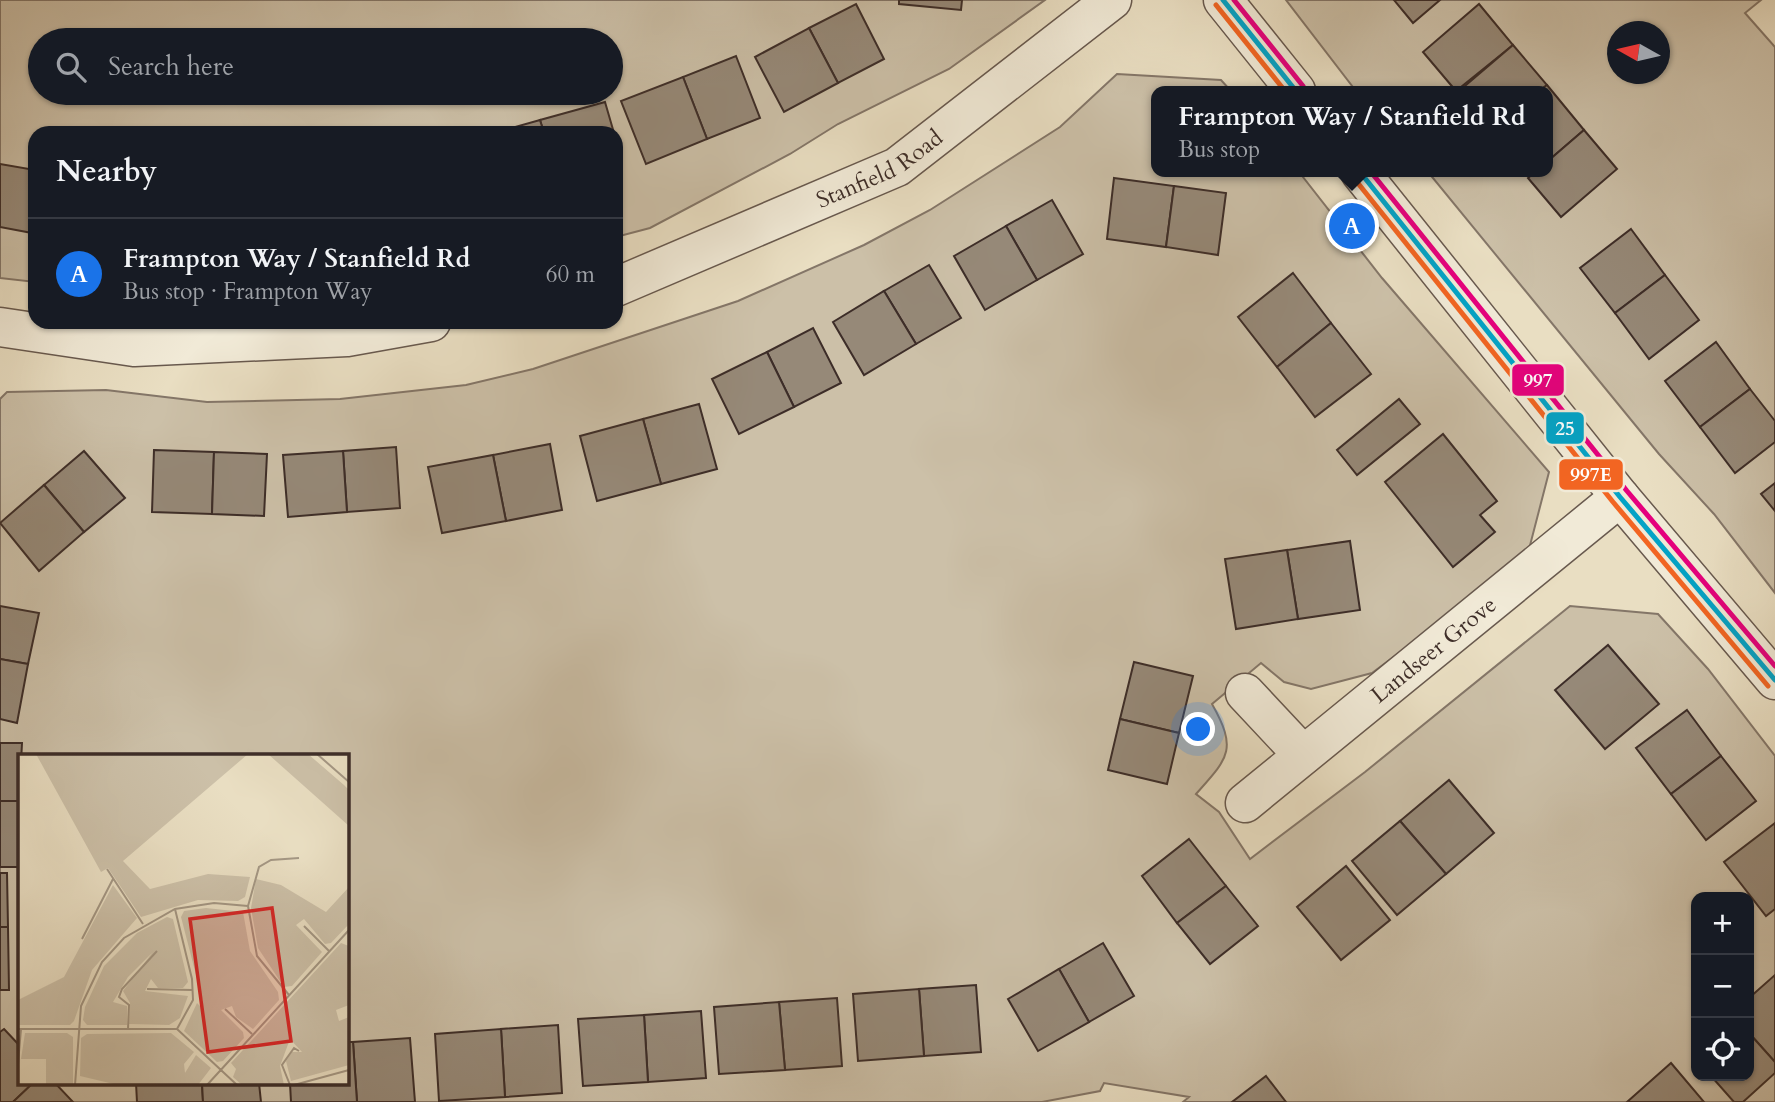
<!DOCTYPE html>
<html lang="en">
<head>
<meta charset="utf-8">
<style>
	:root { --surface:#171b24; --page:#20242c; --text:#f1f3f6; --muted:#9ea1a6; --line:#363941; --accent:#1a73e8 }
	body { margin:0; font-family:Cardo,serif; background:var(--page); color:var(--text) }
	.controls { position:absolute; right:21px; bottom:21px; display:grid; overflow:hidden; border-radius:14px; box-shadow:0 2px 5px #0004 }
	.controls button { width:63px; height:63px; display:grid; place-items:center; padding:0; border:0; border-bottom:2px solid var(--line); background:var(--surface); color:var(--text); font:35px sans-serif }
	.compass { position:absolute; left:1607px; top:21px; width:63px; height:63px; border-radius:50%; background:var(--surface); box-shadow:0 2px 5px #0004; rotate:278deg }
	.you { position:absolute; left:1199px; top:730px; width:24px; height:24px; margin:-18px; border:5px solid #fff; border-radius:50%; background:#1a73e8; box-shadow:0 0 0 10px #1a73e833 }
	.badge { display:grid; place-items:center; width:46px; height:46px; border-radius:50%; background:var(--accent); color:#fff; font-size:23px; font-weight:700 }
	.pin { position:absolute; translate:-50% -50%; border:4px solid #fff; box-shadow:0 2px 7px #0006 }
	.popup { position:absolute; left:1151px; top:86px; width:402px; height:91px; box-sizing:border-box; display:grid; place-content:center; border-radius:14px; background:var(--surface); filter:drop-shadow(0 2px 5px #0005); font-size:23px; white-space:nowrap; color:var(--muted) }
	.popup b { font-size:26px; color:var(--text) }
	.popup::after { content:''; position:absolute; left:50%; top:100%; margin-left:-14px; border:14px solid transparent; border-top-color:var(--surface) }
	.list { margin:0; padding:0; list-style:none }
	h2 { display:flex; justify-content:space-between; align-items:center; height:91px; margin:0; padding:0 28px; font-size:30px }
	h2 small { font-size:23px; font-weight:400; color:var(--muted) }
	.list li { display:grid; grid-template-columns:46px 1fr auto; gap:21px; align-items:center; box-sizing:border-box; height:112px; padding:0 28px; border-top:2px solid var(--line) }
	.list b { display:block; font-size:26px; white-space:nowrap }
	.list p { margin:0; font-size:23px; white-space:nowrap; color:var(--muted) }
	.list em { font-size:23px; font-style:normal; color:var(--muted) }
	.icon { flex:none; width:38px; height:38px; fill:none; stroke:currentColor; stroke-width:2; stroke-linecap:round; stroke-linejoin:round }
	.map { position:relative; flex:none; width:1775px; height:1102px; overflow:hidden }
	.search { position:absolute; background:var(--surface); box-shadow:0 2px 5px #0004; left:28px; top:28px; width:595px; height:77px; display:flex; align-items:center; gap:18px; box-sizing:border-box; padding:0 24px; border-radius:38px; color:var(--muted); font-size:26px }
	.panel { position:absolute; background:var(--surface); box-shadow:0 2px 5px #0004; left:28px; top:126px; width:595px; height:203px; border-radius:21px }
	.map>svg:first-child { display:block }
	.green { fill:#ccc0a8; stroke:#847668; stroke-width:2; fill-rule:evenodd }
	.building { fill:#968978; stroke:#3d2d28; stroke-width:2 }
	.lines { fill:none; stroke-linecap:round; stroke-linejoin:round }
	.street-casing { stroke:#68594e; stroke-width:41 }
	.street { stroke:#f1ead7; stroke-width:38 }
	.bus-1-casing { stroke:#f1ead7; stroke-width:10 }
	.bus-2-casing { stroke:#f1ead7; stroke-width:10 }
	.bus-3-casing { stroke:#f1ead7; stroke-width:10 }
	.bus-1 { stroke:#03a3c6; stroke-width:5 }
	.bus-2 { stroke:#f26522; stroke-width:5 }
	.bus-3 { stroke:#e5007d; stroke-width:5 }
	.labels { text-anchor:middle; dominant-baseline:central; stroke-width:5; stroke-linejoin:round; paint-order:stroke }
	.street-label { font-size:23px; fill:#3d2d28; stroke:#f1ead7 }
	.inset-road { fill:none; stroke:#a49784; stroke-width:2 }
	.view { fill:#d62828; fill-opacity:0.15; stroke:#d62828; stroke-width:3.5 }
	.inset-edge { fill:none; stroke:#3d2d28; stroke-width:3.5 }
	.line-badge { stroke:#f1ead7; stroke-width:2.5 }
	.badge-label { font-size:19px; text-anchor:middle; font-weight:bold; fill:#fff }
</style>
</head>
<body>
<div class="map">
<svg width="1775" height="1102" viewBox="0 0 1775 1102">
	<rect width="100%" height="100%" fill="#e9dec2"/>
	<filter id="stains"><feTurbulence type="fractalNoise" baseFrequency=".00286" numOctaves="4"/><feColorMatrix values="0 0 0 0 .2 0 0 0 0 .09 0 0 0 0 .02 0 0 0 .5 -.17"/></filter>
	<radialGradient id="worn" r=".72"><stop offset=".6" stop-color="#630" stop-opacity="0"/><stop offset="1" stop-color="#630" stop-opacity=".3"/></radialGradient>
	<!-- green -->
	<g class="green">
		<path d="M0 0H1045L949 69 838 124 790 154 650 228 616 237V133H35V282L0 278ZM40 40H611V93H40Z"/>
		<path d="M1286 0H1761L1745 13 1775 47V593L1714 514 1659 454 1428 172H1548V91H1356ZM1618 32H1660V74H1618Z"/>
		<path d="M1117 74 1221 80 1231 91H1156V172H1299L1382 278 1549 472 1527 557 1372 673 1311 689 1284 682 1261 663 1212 704C1238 750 1228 758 1196 794L1219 812 1250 859 1365 772 1570 606 1658 614 1708 669 1775 756V1102H1183L1189 1097 1104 1083 1100 1091 1042 1102H0V399L7 392 106 390 207 402 340 399 466 385 533 369 738 301 864 245 930 210 1060 127ZM19 755H346V1083H19ZM1696 897H1749V1076H1696Z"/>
	</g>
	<!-- building -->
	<g class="building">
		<polygon points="899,0 962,0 961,10 899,4"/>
		<polygon points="1394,0 1440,0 1413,23"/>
		<polygon points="856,4 884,59 838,83 809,28"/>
		<polygon points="1479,4 1513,45 1456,91 1423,52"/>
		<polygon points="809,28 838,83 784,112 755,57"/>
		<polygon points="1513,45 1547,85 1539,91 1459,91"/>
		<polygon points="736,56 760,118 707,139 683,77"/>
		<polygon points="683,77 707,139 646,164 621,101"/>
		<polygon points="1547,85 1584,130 1548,161 1548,91 1539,91"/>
		<polygon points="605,102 614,133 544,133 540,120"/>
		<polygon points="540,120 544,133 494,133"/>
		<polygon points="1584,130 1617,169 1561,217 1528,178 1535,172 1548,172 1548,161"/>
		<polygon points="0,164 35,170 32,233 0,227"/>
		<polygon points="1114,178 1174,186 1166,247 1107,239"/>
		<polygon points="1174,186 1226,193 1218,255 1166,247"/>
		<polygon points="1052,200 1083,254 1037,280 1006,226"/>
		<polygon points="1006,226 1037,280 985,310 954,256"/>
		<polygon points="1631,229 1665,275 1615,313 1580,268"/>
		<polygon points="929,265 961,318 916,344 884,291"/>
		<polygon points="1293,273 1331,323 1277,367 1238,317"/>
		<polygon points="1665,275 1699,320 1649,359 1615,313"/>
		<polygon points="884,291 916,344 864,375 833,322"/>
		<polygon points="1331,323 1371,374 1315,417 1277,367"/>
		<polygon points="813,328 841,383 794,407 767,352"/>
		<polygon points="1716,342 1750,389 1700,427 1665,381"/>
		<polygon points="767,352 794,407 739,434 712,379"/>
		<polygon points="1750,389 1775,421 1775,442 1735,473 1700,427"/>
		<polygon points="1399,399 1420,424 1357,475 1337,450"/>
		<polygon points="699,404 717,469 661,484 643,419"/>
		<polygon points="643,419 661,484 597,501 580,436"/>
		<polygon points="1443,434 1497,501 1480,515 1495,532 1453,567 1385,482"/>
		<polygon points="550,444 562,510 506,521 493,455"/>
		<polygon points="396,447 400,508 347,512 343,451"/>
		<polygon points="154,450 214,452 212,514 152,512"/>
		<polygon points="84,451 125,498 84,532 44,485"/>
		<polygon points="343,451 347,512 288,517 283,455"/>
		<polygon points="214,452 267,454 264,516 212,514"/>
		<polygon points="493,455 506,521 442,533 428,467"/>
		<polygon points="1775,483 1775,511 1761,494"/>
		<polygon points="44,485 84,532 39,571 0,523"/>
		<polygon points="1350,541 1360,610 1298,619 1287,550"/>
		<polygon points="1287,550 1298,619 1236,629 1225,559"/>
		<polygon points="0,606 39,613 28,664 0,659"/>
		<polygon points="1608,645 1659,704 1605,749 1555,690"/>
		<polygon points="0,659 28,664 17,723 0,719"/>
		<polygon points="1134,662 1193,676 1179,733 1120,719"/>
		<polygon points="1687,710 1721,756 1671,794 1636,748"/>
		<polygon points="1120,719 1179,733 1167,784 1108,770"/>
		<polygon points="0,743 22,743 19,801 0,801"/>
		<polygon points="1721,756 1756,801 1706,840 1671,794"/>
		<polygon points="1449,780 1494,833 1446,874 1400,821"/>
		<rect x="0" y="801" width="19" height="66"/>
		<polygon points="1400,821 1446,874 1397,915 1352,861"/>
		<polygon points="1775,823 1775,909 1766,916 1724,862"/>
		<polygon points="1189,839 1226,886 1177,923 1142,876"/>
		<polygon points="1346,866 1390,920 1341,960 1297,907"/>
		<polygon points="0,873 7,873 8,927 0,927"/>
		<polygon points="1226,886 1258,926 1210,964 1177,923"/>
		<polygon points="0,927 8,927 9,990 0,990"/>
		<polygon points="1103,943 1134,996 1089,1022 1059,969"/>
		<polygon points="1059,969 1089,1022 1038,1051 1008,999"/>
		<polygon points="1775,975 1775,1062 1749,1033 1749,998"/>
		<polygon points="976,985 981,1052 924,1056 919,989"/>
		<polygon points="919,989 924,1056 858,1061 853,994"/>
		<polygon points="837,998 842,1066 785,1070 779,1002"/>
		<polygon points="779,1002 785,1070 719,1074 714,1007"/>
		<polygon points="701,1011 706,1078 648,1082 644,1015"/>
		<polygon points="644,1015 648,1082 583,1086 578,1019"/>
		<polygon points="558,1025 562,1093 505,1097 501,1029"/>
		<polygon points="4,1029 19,1045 19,1083 33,1083 13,1102 0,1102 0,1032"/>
		<polygon points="501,1029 505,1097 439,1101 435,1034"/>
		<polygon points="1749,1033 1775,1062 1775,1073 1743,1102 1734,1102 1711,1076 1749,1076"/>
		<polygon points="410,1038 415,1102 357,1102 353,1042"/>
		<polygon points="346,1042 353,1042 357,1102 291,1102 290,1083 346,1083"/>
		<polygon points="1671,1063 1704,1102 1627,1102"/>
		<polygon points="1266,1076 1286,1102 1232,1102"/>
		<polygon points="33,1083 55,1083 73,1102 13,1102"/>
		<polygon points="136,1083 202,1083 203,1102 137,1102"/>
		<polygon points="202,1083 259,1083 261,1102 203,1102"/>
	</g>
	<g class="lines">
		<defs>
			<g id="street">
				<polyline points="1223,0 1296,91"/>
				<polyline points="1360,172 1620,497 1775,680"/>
				<path id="s1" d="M616 287 897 167 1112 0"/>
				<polyline points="0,327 134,347 347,337 431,322"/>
				<polyline points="1245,693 1303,755"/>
				<path id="s2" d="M1245 803 1620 497"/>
			</g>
		</defs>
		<!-- street casing -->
		<use href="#street" class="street-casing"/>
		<!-- street -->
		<use href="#street" class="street"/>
		<defs>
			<g id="bus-1">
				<polyline points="1223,0 1296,91"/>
				<polyline points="1360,172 1620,497 1775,680"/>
			</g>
			<g id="bus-2">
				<polyline points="1216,5 1285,91"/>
				<polyline points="1353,177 1613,502 1768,686"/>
			</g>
			<g id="bus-3">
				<polyline points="1234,0 1303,86"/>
				<polyline points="1371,172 1627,491 1775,666"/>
			</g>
		</defs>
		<!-- bus-1 casing -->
		<use href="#bus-1" class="bus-1-casing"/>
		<!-- bus-2 casing -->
		<use href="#bus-2" class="bus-2-casing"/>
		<!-- bus-3 casing -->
		<use href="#bus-3" class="bus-3-casing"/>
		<!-- bus-1 -->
		<use href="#bus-1" class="bus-1"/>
		<!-- bus-2 -->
		<use href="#bus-2" class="bus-2"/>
		<!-- bus-3 -->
		<use href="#bus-3" class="bus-3"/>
	</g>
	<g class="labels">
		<!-- street labels -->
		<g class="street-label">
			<text stroke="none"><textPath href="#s1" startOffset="289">Stanfield Road</textPath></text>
			<text stroke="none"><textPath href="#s2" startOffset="243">Landseer Grove</textPath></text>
		</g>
	</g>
	<!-- overview -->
	<g transform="translate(18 754)">
		<rect width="331" height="331" fill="#e9dec2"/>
		<path d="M18 0H230L105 107 132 135 190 120 232 123 227 143 220 147 180 146 123 163 90 114 83 118ZM250 0H290L326 31 331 36V72ZM238 125 263 131 308 158 331 133V170L313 189 307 190 286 165 278 171 304 198 274 232 266 233 240 194 233 154ZM95 131 119 164 74 216 56 267 52 271H0V246L46 223ZM188 154 225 158 232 197 260 238 261 246 235 275 218 263 214 252 203 256 225 278 226 284 205 307 199 308 166 277 179 249 184 254 185 248 163 163 166 157ZM149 163 155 165 170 228 165 234H140L133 225 127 237 170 242 162 264 151 271 111 270 112 249 105 237 134 199 110 223 95 248 109 252V271H69L65 266 67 253 86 212 119 179ZM323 189 331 192V251L318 256 321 267 331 263V311L273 327 268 307 274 298H284L272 285 262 312 266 331H224L215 323 218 315 213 309ZM7 279H49L55 283V331H28V305H3ZM153 279 176 298 166 310 167 319 178 301 193 314 180 331H100L62 322 63 284 69 280Z" fill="#ccc0a8"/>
		<path class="inset-road" d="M299 0 331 28M89 115 125 170M157 155 174 225 175 246 159 275M286 172 311 197M64 185 95 125M129 235 174 236M271 241 239 202 230 152 241 113 253 106 281 104M207 255 234 280M0 275H159M110 275 111 251 101 243 104 235 139 197M159 275 219 331M0 310 3 275M57 331 63 252 84 208 106 184 157 155 196 149 230 152M189 331 331 176M272 331 264 311 276 294 281 297M276 331 331 316"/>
		<path class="view" d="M254 154 273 287 190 298 172 165Z"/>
		<rect width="331" height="331" class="inset-edge"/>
	</g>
	<g class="line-badge">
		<rect x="1511" y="363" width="54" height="34" rx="7" fill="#e5007d"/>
		<rect x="1545" y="411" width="40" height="34" rx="7" fill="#03a3c6"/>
		<rect x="1558" y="458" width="66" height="33" rx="7" fill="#f26522"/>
	</g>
	<g class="badge-label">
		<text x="1538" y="387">997</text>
		<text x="1565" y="435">25</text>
		<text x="1591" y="481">997E</text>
	</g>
	<rect width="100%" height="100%" filter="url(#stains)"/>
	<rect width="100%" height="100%" fill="url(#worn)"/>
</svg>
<div class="controls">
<button>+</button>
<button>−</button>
<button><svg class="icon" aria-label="locate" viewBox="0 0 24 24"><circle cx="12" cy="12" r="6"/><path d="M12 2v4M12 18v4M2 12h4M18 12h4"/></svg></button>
</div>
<svg class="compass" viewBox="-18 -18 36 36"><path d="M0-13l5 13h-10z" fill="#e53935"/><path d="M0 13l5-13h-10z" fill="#9ea1a6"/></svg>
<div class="you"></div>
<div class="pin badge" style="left:1352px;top:226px">A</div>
<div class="popup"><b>Frampton Way / Stanfield Rd</b>Bus stop</div>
<div class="search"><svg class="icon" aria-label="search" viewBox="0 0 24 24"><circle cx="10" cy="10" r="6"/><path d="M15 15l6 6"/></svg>Search here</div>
<section class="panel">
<h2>Nearby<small></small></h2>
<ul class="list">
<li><span class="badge">A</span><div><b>Frampton Way / Stanfield Rd</b><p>Bus stop · Frampton Way</p></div><em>60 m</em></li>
</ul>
</section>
</div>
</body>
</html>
